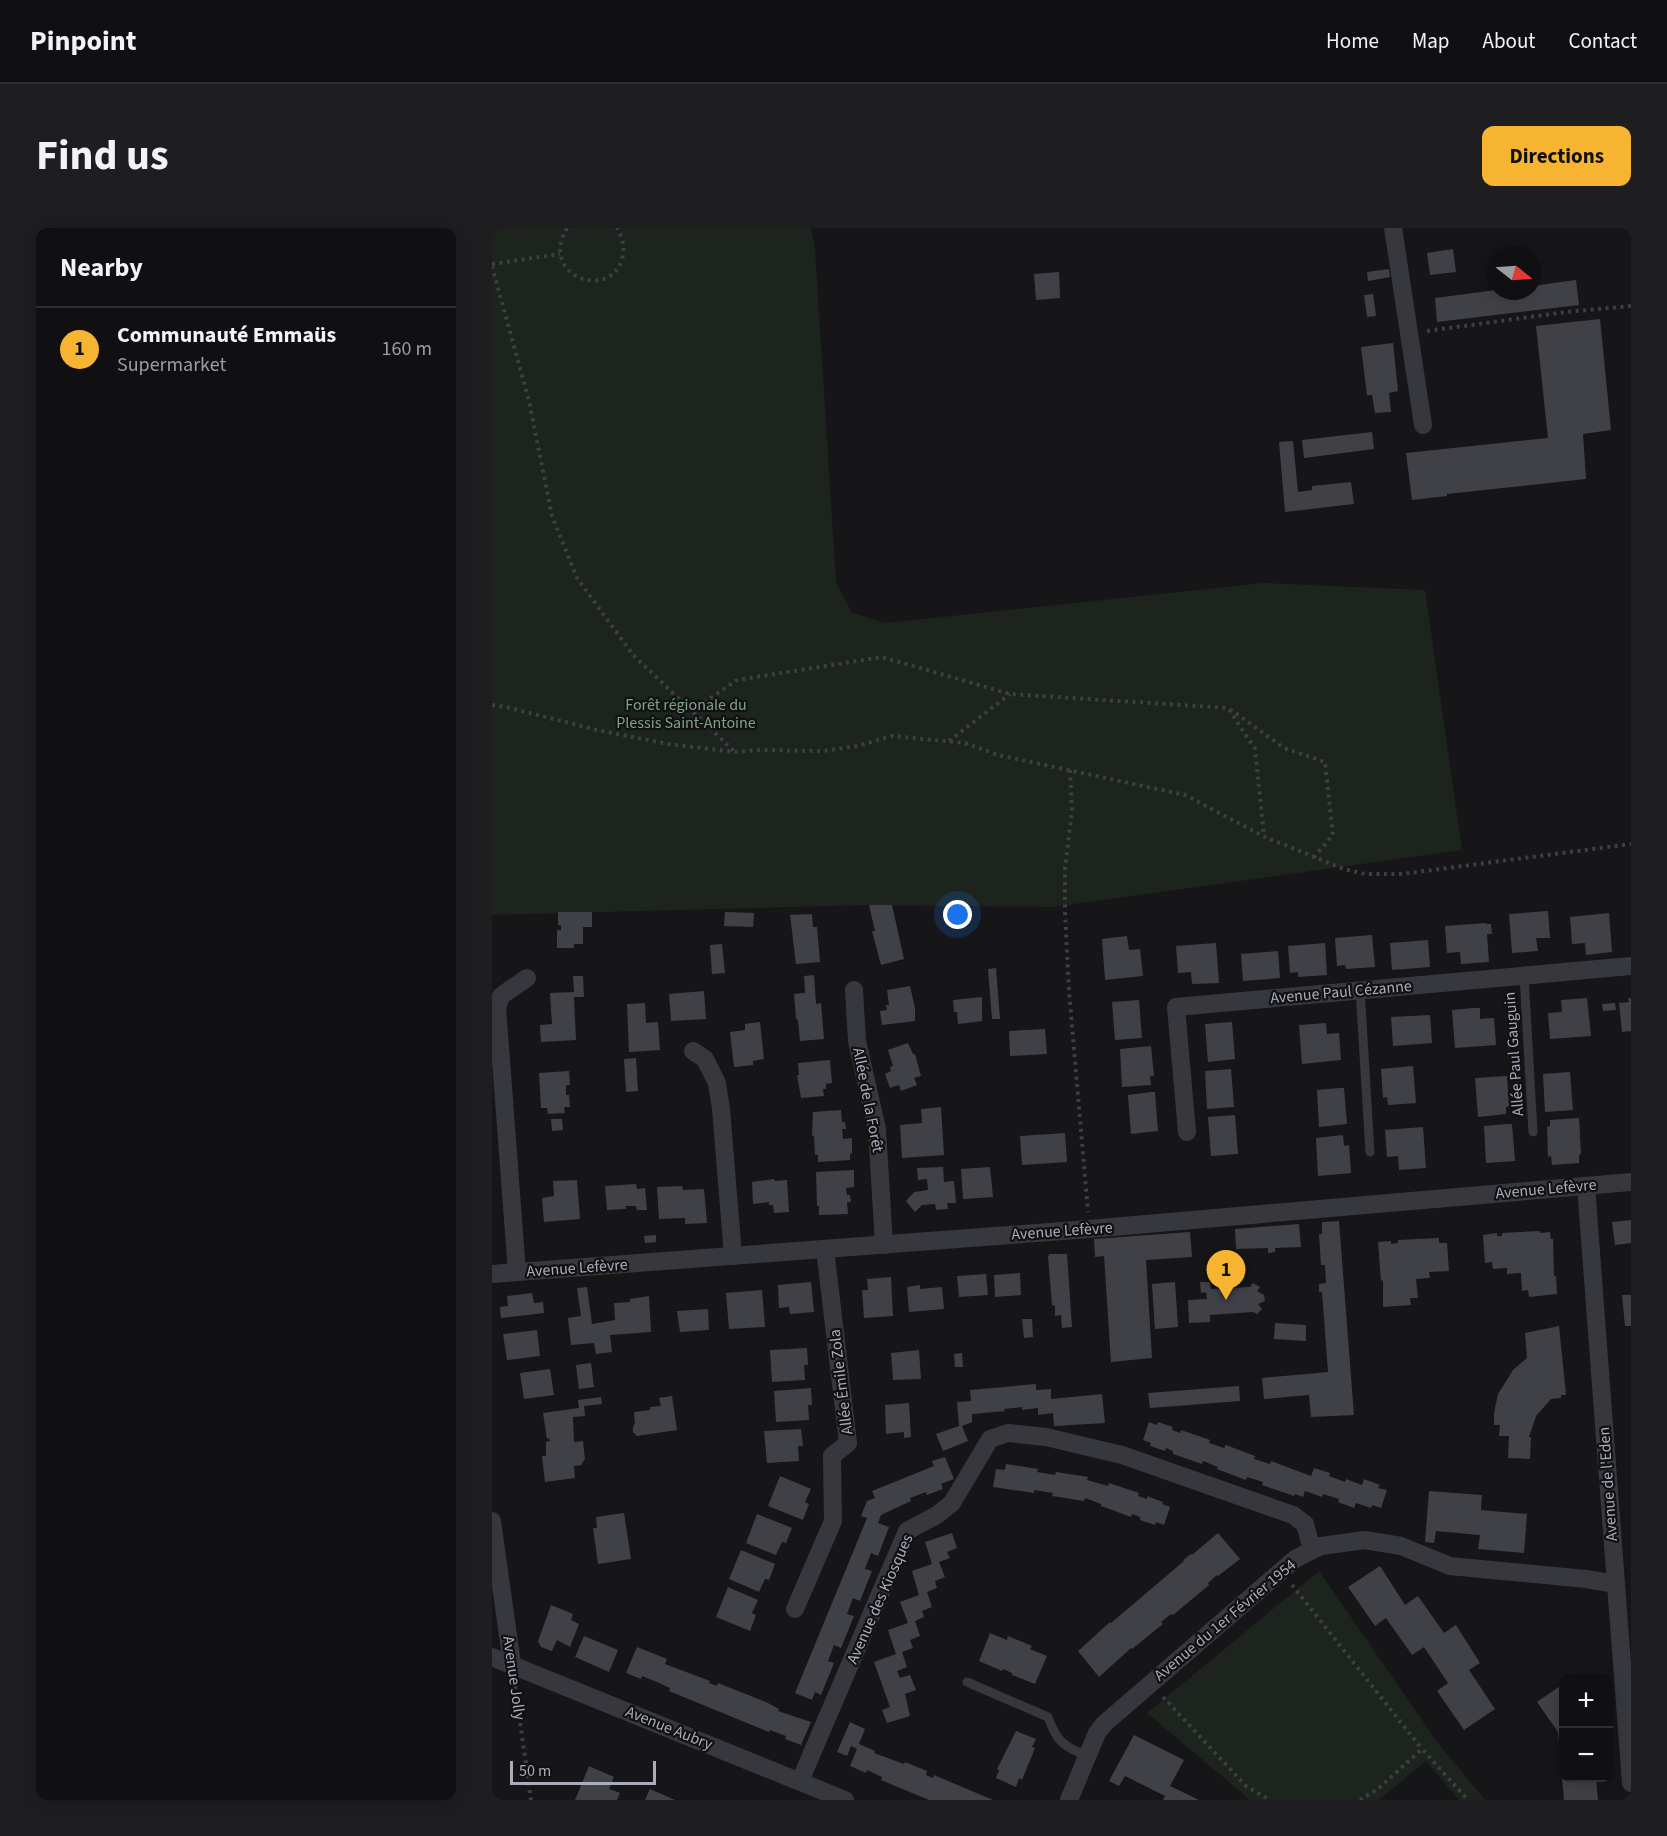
<!DOCTYPE html>
<html lang="en">
<head>
<meta charset="utf-8">
<style>
	:root { --surface:#101013; --page:#1e1e21; --text:#f1f3f6; --muted:#9c9da0; --line:#303033; --accent:#f6b431 }
	body { margin:0; font-family:"Source Sans 3",sans-serif; background:var(--page); color:var(--text) }
	.controls { position:absolute; right:18px; bottom:18px; display:grid; overflow:hidden; border-radius:12px; box-shadow:0 3px 15px #0003 }
	.controls button { width:54px; height:54px; display:grid; place-items:center; padding:0; border:0; border-bottom:2px solid var(--line); background:var(--surface); color:var(--text); font:30px sans-serif }
	.compass { position:absolute; left:995px; top:18px; width:54px; height:54px; border-radius:50%; background:var(--surface); box-shadow:0 3px 15px #0003; rotate:107deg }
	.scale { position:absolute; left:18px; bottom:15px; width:146px; box-sizing:border-box; padding-left:6px; border:3px solid #a8adb9; border-top:0; font-size:16px; line-height:21px; white-space:nowrap; color:#a8adb9; -webkit-text-stroke:4px #111114; paint-order:stroke }
	.you { position:absolute; left:466px; top:687px; width:21px; height:21px; margin:-15px; border:4px solid #fff; border-radius:50%; background:#1a73e8; box-shadow:0 0 0 9px #1a73e833 }
	.badge { display:grid; place-items:center; width:39px; height:39px; border-radius:50%; background:var(--accent); color:#111; font-size:20px; font-weight:700 }
	.pin { position:absolute; translate:-50% -50px; filter:drop-shadow(0 2px 3px #0008) }
	.pin::after { content:''; position:absolute; top:32px; width:21px; height:18px; background:inherit; clip-path:polygon(0 0,100% 0,50% 100%) }
	.list { margin:0; padding:0; list-style:none }
	h2 { display:flex; justify-content:space-between; align-items:center; height:78px; margin:0; padding:0 24px; font-size:26px }
	h2 small { font-size:20px; font-weight:400; color:var(--muted) }
	.list li { display:grid; grid-template-columns:39px 1fr auto; gap:18px; align-items:center; box-sizing:border-box; height:84px; padding:0 24px; border-top:2px solid var(--line) }
	.list b { display:block; font-size:22px; white-space:nowrap }
	.list p { margin:0; font-size:20px; white-space:nowrap; color:var(--muted) }
	.list em { font-size:20px; font-style:normal; color:var(--muted) }
	.map { position:relative; flex:none; width:1139px; height:1572px; overflow:hidden; border-radius:12px }
	header { display:flex; align-items:center; gap:36px; box-sizing:border-box; height:84px; padding:0 30px; background:var(--surface); border-bottom:2px solid var(--line) }
	header strong { font-size:28px }
	nav { display:flex; gap:33px; margin-inline-start:auto; font-size:21px }
	.intro { display:flex; align-items:center; justify-content:space-between; box-sizing:border-box; height:144px; padding:0 36px }
	h1 { margin:0; font-size:42px }
	.button { padding:15px 27px; border-radius:12px; background:var(--accent); color:#111; font-size:21px; font-weight:700 }
	main { display:flex; gap:36px; padding:0 36px }
	aside { flex:1; background:var(--surface); border-radius:12px; box-shadow:0 3px 15px #0003 }
	.map>svg:first-child { display:block }
	.green { fill:#1c241d }
	.building { fill:#404146 }
	.lines { fill:none; stroke-linecap:round; stroke-linejoin:round }
	.path { stroke:#3d3f45; stroke-width:4; stroke-dasharray:3 4.5; stroke-linecap:butt }
	.lane { stroke:#37383e; stroke-width:9 }
	.street { stroke:#37383e; stroke-width:18 }
	.labels { text-anchor:middle; dominant-baseline:central; stroke-width:4.5; stroke-linejoin:round; paint-order:stroke }
	.park-label { font-size:16px; fill:#7fa481; stroke:#111114 }
	.street-label { font-size:16px; fill:#a8adb9; stroke:#111114 }
</style>
</head>
<body>
<header>
<strong>Pinpoint</strong>
<nav><a>Home</a><a>Map</a><a>About</a><a>Contact</a></nav>
</header>
<div class="intro"><h1>Find us</h1><a class="button">Directions</a></div>
<main>
<aside>
<h2>Nearby<small></small></h2>
<ul class="list">
<li><span class="badge">1</span><div><b>Communauté Emmaüs</b><p>Supermarket</p></div><em>160 m</em></li>
</ul>
</aside>
<div class="map">
<svg width="1139" height="1572" viewBox="0 0 1139 1572">
	<rect width="100%" height="100%" fill="#161619"/>
	<!-- green -->
	<g class="green">
		<polygon points="0,0 319,0 323,21 344,354 360,385 393,395 772,355 933,362 970,622 560,679 377,677 0,687"/>
		<polygon points="827,1343 946,1515 993,1572 967,1572 934,1533 887,1572 758,1572 655,1485"/>
	</g>
	<!-- building -->
	<g class="building">
		<polygon points="961,21 964,44 938,47 935,25"/>
		<polygon points="897,41 898,49 876,53 875,44"/>
		<polygon points="567,44 568,70 544,72 542,46"/>
		<polygon points="1084,52 1087,77 945,94 943,70 1004,62 1040,63 1040,58"/>
		<polygon points="881,66 884,88 875,89 872,67"/>
		<polygon points="1108,91 1119,202 1091,206 1094,251 955,266 955,268 920,272 914,225 1056,210 1044,98"/>
		<polygon points="901,115 906,163 897,165 899,184 883,185 880,167 875,167 869,119"/>
		<polygon points="880,204 882,221 812,230 810,212"/>
		<polygon points="801,213 806,264 820,262 820,258 859,254 862,276 793,284 787,214"/>
		<polygon points="377,677 400,677 412,731 389,737 380,703 383,703"/>
		<polygon points="1056,683 1058,710 1044,710 1046,723 1020,725 1017,686"/>
		<polygon points="66,684 100,684 100,699 91,699 91,716 82,716 82,720 65,720 65,702 69,702 69,697 66,697"/>
		<polygon points="233,684 262,685 261,699 232,698"/>
		<polygon points="1117,685 1120,724 1094,727 1093,715 1080,716 1078,689"/>
		<polygon points="320,686 321,699 325,699 328,734 304,736 298,687"/>
		<polygon points="994,695 994,696 999,696 1000,706 995,706 997,734 969,736 968,724 955,725 953,698"/>
		<polygon points="880,707 883,739 854,741 853,737 845,738 843,710"/>
		<polygon points="635,708 637,722 648,721 651,748 613,752 610,711"/>
		<polygon points="936,712 938,739 900,742 898,715"/>
		<polygon points="724,715 727,755 700,756 699,744 686,745 684,718"/>
		<polygon points="833,715 835,747 806,749 806,744 798,745 796,718"/>
		<polygon points="230,716 233,745 220,746 218,717"/>
		<polygon points="786,723 788,750 751,753 749,726"/>
		<polygon points="504,740 508,791 500,791 496,741"/>
		<polygon points="322,747 324,776 329,775 332,811 308,813 306,792 304,791 302,766 313,765 312,748"/>
		<polygon points="81,748 91,748 92,769 82,769 84,812 49,814 48,797 60,796 58,765 82,764"/>
		<polygon points="418,758 423,780 423,793 390,797 388,783 395,782 394,777 397,777 395,762"/>
		<polygon points="212,763 214,791 179,793 177,766"/>
		<polygon points="490,769 490,793 466,796 465,784 462,784 461,772"/>
		<polygon points="1095,770 1099,808 1058,811 1056,785 1070,784 1069,772"/>
		<polygon points="1136,770 1139,770 1139,803 1130,804 1127,775 1137,774"/>
		<polygon points="647,772 650,810 623,812 620,774"/>
		<polygon points="153,775 154,795 166,794 168,822 137,824 135,776"/>
		<polygon points="1123,775 1124,782 1111,783 1110,776"/>
		<polygon points="981,780 988,780 988,791 1002,790 1004,817 963,820 960,782"/>
		<polygon points="938,787 940,815 901,818 899,789"/>
		<polygon points="268,794 272,831 261,833 261,837 242,839 238,804 253,802 253,796"/>
		<polygon points="740,794 743,831 716,834 713,796"/>
		<polygon points="834,795 835,806 847,805 849,832 810,836 807,797"/>
		<polygon points="553,801 555,826 518,828 517,803"/>
		<polygon points="416,815 421,826 423,826 429,848 422,850 425,857 409,863 407,857 398,860 393,846 399,843 398,839 401,838 396,822"/>
		<polygon points="659,818 662,848 658,848 659,857 630,859 628,821"/>
		<polygon points="144,830 146,863 134,864 132,831"/>
		<polygon points="338,832 340,855 334,856 334,861 331,861 332,868 309,870 305,847 307,847 306,835"/>
		<polygon points="921,838 924,875 896,877 895,869 891,870 889,841"/>
		<polygon points="739,841 742,879 715,881 713,843"/>
		<polygon points="77,843 78,857 74,857 74,867 77,867 78,879 72,879 73,885 56,886 55,880 49,880 47,845"/>
		<polygon points="1078,844 1081,882 1053,884 1051,846"/>
		<polygon points="1015,848 1017,878 1014,879 1014,886 986,889 983,850"/>
		<polygon points="848,860 852,860 855,896 827,899 825,862"/>
		<polygon points="659,864 663,864 666,903 639,906 636,867"/>
		<polygon points="449,879 452,927 410,930 408,897 430,895 429,881"/>
		<polygon points="349,882 350,894 353,894 354,901 350,901 351,911 360,910 360,925 358,926 358,932 326,934 326,927 323,927 322,908 320,908 321,884"/>
		<polygon points="743,887 746,926 719,928 716,889"/>
		<polygon points="1087,890 1089,926 1087,927 1087,935 1060,937 1059,928 1056,929 1055,899 1058,898 1058,892"/>
		<polygon points="59,891 70,891 71,902 60,903"/>
		<polygon points="1015,896 1020,896 1023,933 994,935 992,898"/>
		<polygon points="931,899 934,940 907,942 906,928 895,929 893,902"/>
		<polygon points="573,905 575,934 530,937 528,908"/>
		<polygon points="851,907 852,918 857,917 859,945 826,948 824,910"/>
		<polygon points="451,939 452,954 462,953 464,975 455,975 456,981 444,982 443,976 430,977 423,984 414,973 422,964 436,962 435,951 426,952 425,940"/>
		<polygon points="498,939 501,969 471,971 469,941"/>
		<polygon points="362,942 362,959 354,960 355,967 358,967 359,974 355,974 356,986 327,987 327,978 325,978 324,944"/>
		<polygon points="282,951 283,953 295,952 297,984 282,985 281,977 277,977 277,974 261,976 260,954"/>
		<polygon points="85,952 88,991 52,994 50,970 62,968 61,953"/>
		<polygon points="144,956 145,961 153,960 155,982 145,982 144,978 134,978 134,981 115,982 113,958"/>
		<polygon points="190,958 191,962 212,961 215,995 193,996 193,990 167,991 165,959"/>
		<polygon points="1139,992 1139,1015 1123,1017 1120,994"/>
		<polygon points="847,993 862,1187 819,1189 817,1167 772,1171 770,1150 836,1144 830,1064 827,1064 827,1056 834,1055 833,1037 829,1037 827,1006 830,1006 830,994"/>
		<polygon points="807,996 809,1019 783,1020 783,1024 776,1025 776,1020 744,1021 743,1001"/>
		<polygon points="1047,1003 1048,1005 1058,1004 1059,1011 1061,1011 1062,1048 1064,1048 1065,1066 1037,1069 1036,1062 1030,1063 1029,1045 1015,1046 1015,1040 1001,1041 1000,1034 993,1035 991,1007 1005,1005 1005,1008 1010,1008 1010,1005"/>
		<polygon points="698,1004 700,1029 654,1032 660,1130 619,1134 612,1028 603,1029 602,1011"/>
		<polygon points="164,1007 164,1014 153,1015 152,1008"/>
		<polygon points="947,1010 947,1015 955,1015 957,1043 937,1044 938,1050 924,1051 926,1070 918,1070 919,1077 891,1079 891,1052 889,1053 886,1014 899,1013 899,1016 906,1015 906,1012"/>
		<polygon points="558,1026 575,1026 580,1099 570,1100 569,1087 563,1088 563,1078 560,1077 556,1028"/>
		<polygon points="528,1045 529,1067 503,1069 502,1047"/>
		<polygon points="494,1046 496,1067 467,1069 465,1048"/>
		<polygon points="399,1049 401,1088 372,1090 370,1062 376,1062 375,1051"/>
		<polygon points="319,1054 322,1084 298,1086 297,1079 287,1080 286,1057"/>
		<polygon points="683,1054 686,1099 663,1101 660,1056"/>
		<polygon points="708,1054 718,1054 719,1061 758,1059 761,1055 768,1059 765,1063 772,1067 773,1073 766,1076 770,1081 765,1086 761,1084 718,1087 718,1094 697,1095 696,1072 715,1071 714,1064 709,1065"/>
		<polygon points="428,1057 428,1061 450,1059 452,1081 417,1084 415,1059"/>
		<polygon points="95,1059 100,1096 123,1092 122,1075 138,1074 138,1071 157,1068 159,1104 118,1107 120,1124 104,1126 102,1115 79,1117 76,1090 89,1088 85,1060"/>
		<polygon points="270,1062 273,1099 237,1101 234,1065"/>
		<polygon points="40,1065 42,1075 51,1074 52,1085 9,1090 8,1079 16,1078 15,1068"/>
		<polygon points="1130,1067 1139,1067 1139,1098 1133,1098"/>
		<polygon points="216,1081 217,1102 188,1104 185,1083"/>
		<polygon points="530,1091 540,1091 541,1109 532,1110"/>
		<polygon points="783,1095 814,1097 814,1113 782,1111"/>
		<polygon points="1067,1098 1074,1167 1069,1167 1069,1170 1059,1171 1044,1188 1037,1209 1039,1209 1038,1231 1016,1230 1017,1208 1007,1208 1008,1197 1002,1197 1002,1185 1006,1166 1021,1142 1035,1130 1033,1105"/>
		<polygon points="45,1102 48,1128 15,1132 11,1106"/>
		<polygon points="315,1120 316,1137 312,1137 313,1152 280,1154 278,1122"/>
		<polygon points="427,1122 429,1151 401,1152 399,1125"/>
		<polygon points="470,1125 471,1139 463,1139 462,1126"/>
		<polygon points="99,1135 102,1159 87,1161 84,1137"/>
		<polygon points="58,1141 62,1167 32,1171 28,1145"/>
		<polygon points="544,1156 544,1162 559,1161 559,1171 610,1166 613,1195 562,1198 561,1185 546,1187 546,1180 530,1182 530,1179 512,1181 513,1183 480,1186 480,1194 470,1198 476,1213 451,1223 444,1206 467,1198 465,1174 479,1173 478,1162"/>
		<polygon points="747,1158 748,1173 658,1180 656,1165"/>
		<polygon points="319,1160 320,1177 316,1177 317,1192 284,1194 282,1163"/>
		<polygon points="180,1168 185,1202 145,1208 141,1204 141,1199 143,1195 142,1184 158,1182 158,1179 169,1178 167,1170"/>
		<polygon points="109,1169 110,1176 92,1178 93,1188 81,1189 82,1214 91,1213 93,1231 89,1237 82,1238 83,1250 53,1254 50,1228 54,1228 54,1214 58,1213 57,1210 55,1211 51,1185 87,1180 86,1172"/>
		<polygon points="417,1175 419,1209 412,1210 412,1204 394,1206 393,1177"/>
		<polygon points="657,1194 665,1197 666,1194 681,1199 680,1202 688,1205 689,1202 718,1212 717,1215 732,1220 734,1217 763,1228 762,1231 778,1236 779,1233 819,1248 822,1240 838,1245 837,1248 853,1254 854,1251 870,1257 872,1251 888,1257 886,1260 895,1262 889,1280 880,1277 879,1280 864,1275 862,1280 846,1274 847,1271 831,1266 830,1269 813,1263 811,1269 803,1266 802,1268 770,1257 771,1254 755,1249 754,1252 725,1241 726,1239 711,1233 710,1236 681,1226 681,1223 674,1220 673,1223 658,1218 659,1215 651,1212"/>
		<polygon points="309,1201 311,1218 306,1218 307,1233 275,1235 272,1203"/>
		<polygon points="453,1229 462,1251 449,1256 451,1261 435,1267 434,1264 418,1270 419,1273 389,1287 386,1295 397,1299 386,1328 379,1325 373,1341 380,1343 368,1373 361,1370 355,1386 362,1388 349,1420 342,1417 336,1433 342,1435 329,1467 323,1464 320,1472 303,1465 375,1290 369,1288 375,1273 383,1270 380,1263 442,1238 440,1233"/>
		<polygon points="514,1236 546,1241 545,1244 563,1247 564,1244 596,1249 595,1252 616,1258 617,1255 647,1265 646,1268 655,1271 655,1268 671,1274 670,1276 678,1279 672,1297 664,1294 663,1297 648,1292 648,1289 640,1286 639,1289 623,1283 609,1278 609,1276 593,1270 592,1273 560,1268 561,1265 542,1262 542,1265 501,1259 504,1241 513,1242"/>
		<polygon points="288,1248 319,1261 313,1274 317,1276 311,1292 276,1278"/>
		<polygon points="937,1263 990,1267 989,1282 1035,1286 1032,1325 986,1321 988,1307 944,1303 942,1315 933,1314"/>
		<polygon points="132,1285 139,1331 106,1336 101,1300 105,1300 104,1289"/>
		<polygon points="265,1286 300,1300 294,1315 290,1314 284,1327 254,1315"/>
		<polygon points="460,1305 465,1320 455,1324 458,1330 447,1334 453,1349 443,1353 445,1360 435,1364 440,1379 430,1383 432,1389 423,1393 428,1408 418,1412 421,1420 410,1424 415,1439 405,1443 408,1450 418,1447 424,1462 413,1466 418,1488 395,1495 390,1482 398,1479 382,1434 404,1426 396,1402 416,1395 408,1374 427,1367 420,1343 440,1336 433,1314"/>
		<polygon points="726,1305 748,1331 726,1348 725,1347 716,1355 717,1357 681,1387 679,1386 669,1394 671,1396 640,1421 639,1420 607,1449 586,1423 618,1394 619,1395 692,1333 691,1332 699,1326 700,1327"/>
		<polygon points="249,1322 283,1336 277,1352 273,1351 267,1364 237,1351"/>
		<polygon points="888,1338 913,1377 926,1368 952,1405 964,1397 988,1435 977,1442 1003,1481 972,1502 945,1463 956,1455 932,1419 920,1427 894,1390 883,1398 856,1359"/>
		<polygon points="236,1359 266,1372 260,1385 264,1387 258,1403 224,1389"/>
		<polygon points="59,1377 81,1386 79,1392 87,1396 78,1419 65,1412 60,1423 49,1419 46,1413"/>
		<polygon points="498,1405 515,1412 516,1408 540,1418 538,1421 555,1428 543,1456 520,1447 520,1445 511,1441 510,1443 487,1433"/>
		<polygon points="92,1408 126,1422 117,1444 83,1429"/>
		<polygon points="145,1419 175,1431 173,1436 218,1453 217,1455 225,1458 226,1455 274,1474 287,1481 286,1483 319,1494 309,1517 293,1511 294,1508 278,1502 277,1504 177,1463 178,1460 165,1454 150,1448 149,1451 134,1445"/>
		<polygon points="1071,1456 1071,1550 1104,1550 1106,1572 1072,1572 1066,1504 1045,1474"/>
		<polygon points="358,1494 373,1501 367,1516 383,1523 382,1525 412,1536 413,1534 435,1543 434,1547 441,1550 442,1547 501,1572 437,1572 389,1552 390,1549 375,1542 374,1545 358,1538 365,1521 359,1518 355,1528 345,1524"/>
		<polygon points="524,1503 544,1511 540,1519 543,1520 530,1552 527,1550 524,1559 504,1550 507,1542 505,1541"/>
		<polygon points="642,1507 692,1532 678,1558 707,1572 671,1572 673,1568 633,1548 627,1558 617,1553"/>
		<polygon points="97,1538 122,1549 117,1561 128,1565 125,1572 83,1572"/>
		<polygon points="158,1561 183,1572 153,1572"/>
	</g>
	<g class="lines">
		<!-- path -->
		<g class="path">
			<path d="M75 0C46 49 119 73 130 31 133 19 131 11 125 0"/>
			<polyline points="0,36 68,26"/>
			<polyline points="0,38 37,173 60,288 85,350 141,427 243,524"/>
			<polyline points="935,103 1074,84 1139,78"/>
			<polyline points="0,477 14,479 105,502 176,516 244,524 267,522 331,523 365,518 400,508 473,515 506,527 693,567 773,609 852,641 873,646 910,646 1139,616"/>
			<polyline points="738,481 792,520 833,534 841,607 821,630"/>
			<polyline points="200,483 245,452 390,429 518,466 736,480 763,521 772,608"/>
			<polyline points="457,513 518,466"/>
			<polyline points="578,542 580,582 573,641 573,684 577,763 596,984"/>
			<polyline points="800,1357 930,1521"/>
			<polyline points="23,1458 39,1572"/>
			<polyline points="671,1469 754,1558 778,1572"/>
			<polyline points="868,1572 887,1560 930,1521 976,1572"/>
		</g>
		<!-- lane -->
		<g class="lane">
			<polyline points="1032,747 1041,904"/>
			<polyline points="868,762 878,924"/>
			<path d="M475 1454 556 1489C565 1514 571 1518 595 1528"/>
		</g>
		<!-- street -->
		<g class="street">
			<polyline points="901,0 931,197"/>
			<polyline points="362,762 365,813 385,901 392,1017"/>
			<polyline points="201,823 213,831 225,855 229,881 241,1028"/>
			<polyline points="695,904 684,779 1139,738"/>
			<polyline points="1094,958 1139,1555"/>
			<polyline points="25,1044 5,780 9,768 35,750"/>
			<polyline points="0,1046 597,1001 1139,954"/>
			<polyline points="0,1293 20,1436"/>
			<polyline points="303,1381 341,1293 340,1228 356,1215 333,1021"/>
			<polyline points="0,1429 353,1572"/>
			<polyline points="308,1553 415,1303 445,1287 460,1275 498,1211 516,1205 554,1209 630,1227 801,1287 813,1296 820,1322"/>
			<polyline points="577,1572 605,1505 612,1496 803,1331 829,1318 873,1312 909,1318 958,1338 1094,1351 1124,1356"/>
		</g>
	</g>
	<g class="labels">
		<!-- park labels -->
		<g class="park-label">
			<text x="194" y="477">Forêt régionale du<tspan x="194" dy="18">Plessis Saint-Antoine</tspan></text>
		</g>
		<!-- street labels -->
		<g class="street-label">
			<text transform="translate(849 764) rotate(-5)">Avenue Paul Cézanne</text>
			<text transform="translate(1022 826) rotate(-94)">Allée Paul Gauguin</text>
			<text transform="translate(376 872) rotate(79)">Allée de la Forêt</text>
			<text transform="translate(1054 961) rotate(-5)">Avenue Lefèvre</text>
			<text transform="translate(570 1003) rotate(-4)">Avenue Lefèvre</text>
			<text transform="translate(85 1040) rotate(-4)">Avenue Lefèvre</text>
			<text transform="translate(349 1154) rotate(-97)">Allée Émile Zola</text>
			<text transform="translate(1116 1256) rotate(-94)">Avenue de l'Eden</text>
			<text transform="translate(388 1371) rotate(-66)">Avenue des Kiosques</text>
			<text transform="translate(733 1392) rotate(-40)">Avenue du 1er Février 1954</text>
			<text transform="translate(22 1450) rotate(82)">Avenue Jolly</text>
			<text transform="translate(177 1500) rotate(22)">Avenue Aubry</text>
		</g>
	</g>
</svg>
<div class="controls">
<button>+</button>
<button>−</button>
</div>
<svg class="compass" viewBox="-18 -18 36 36"><path d="M0-13l5 13h-10z" fill="#e53935"/><path d="M0 13l5-13h-10z" fill="#9c9da0"/></svg>
<div class="scale">50 m</div>
<div class="you"></div>
<div class="pin badge" style="left:734px;top:1072px">1</div>
</div>
</main>
</body>
</html>
